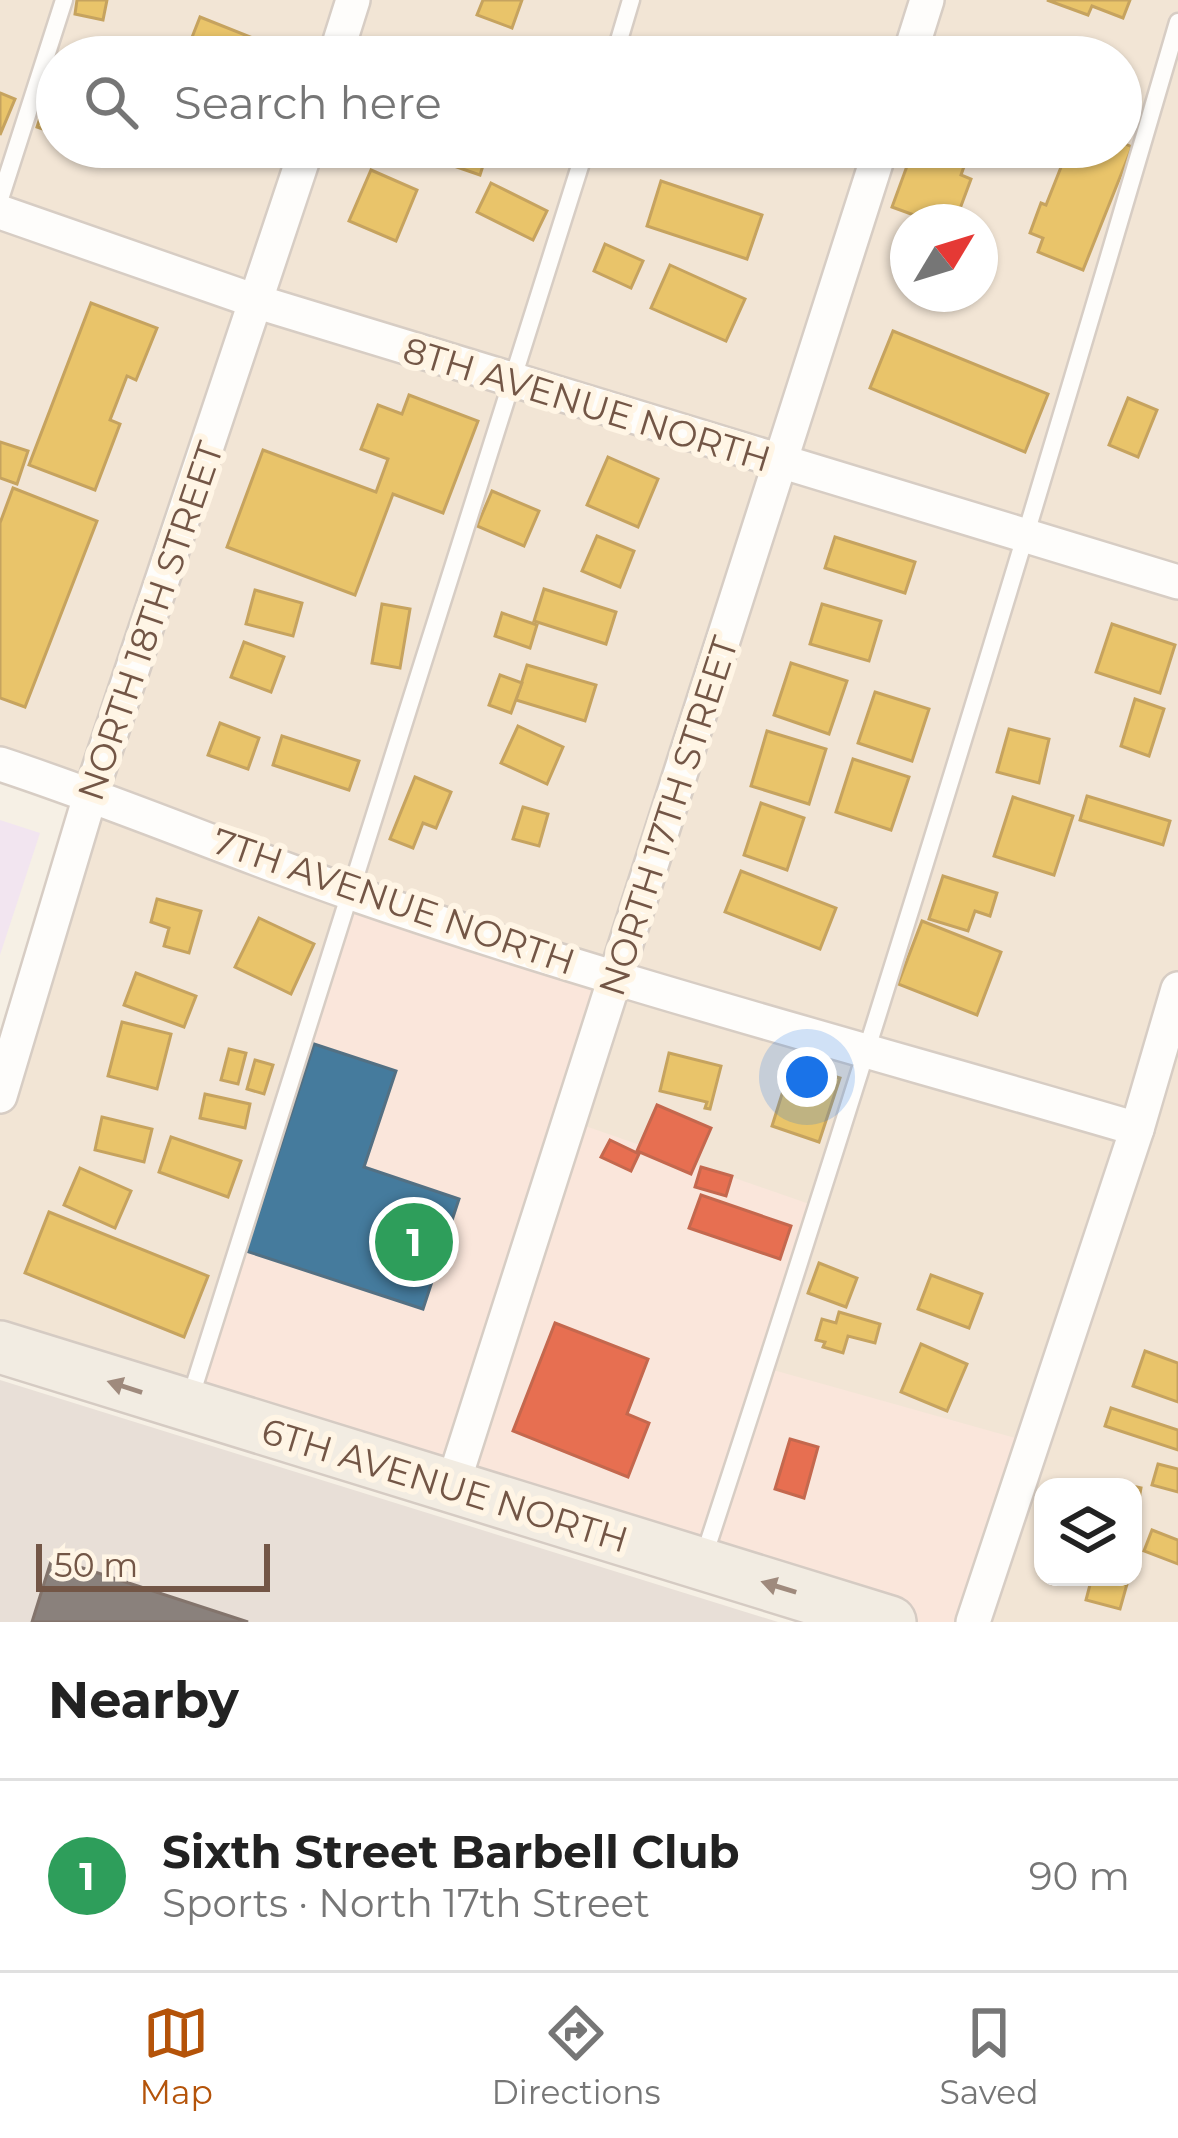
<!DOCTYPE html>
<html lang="en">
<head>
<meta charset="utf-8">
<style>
	:root { --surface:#fff; --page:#f2f2f2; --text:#222; --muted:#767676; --line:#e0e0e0; --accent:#b45309 }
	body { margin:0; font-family:Montserrat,sans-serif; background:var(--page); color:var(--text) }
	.controls { position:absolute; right:36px; bottom:36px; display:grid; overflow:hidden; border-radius:24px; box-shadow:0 3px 9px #0004 }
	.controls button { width:108px; height:108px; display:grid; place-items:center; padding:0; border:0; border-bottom:3px solid var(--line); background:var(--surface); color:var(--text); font:60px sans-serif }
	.compass { position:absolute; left:890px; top:204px; width:108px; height:108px; border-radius:50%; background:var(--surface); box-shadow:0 3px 9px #0004; rotate:52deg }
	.scale { position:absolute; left:36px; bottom:30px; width:234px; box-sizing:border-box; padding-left:12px; border:6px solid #735646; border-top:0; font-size:33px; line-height:42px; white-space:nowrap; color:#735646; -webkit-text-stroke:9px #fff5e5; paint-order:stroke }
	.you { position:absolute; left:807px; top:1077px; width:42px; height:42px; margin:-30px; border:9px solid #fff; border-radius:50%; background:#1a73e8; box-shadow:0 0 0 18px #1a73e833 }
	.badge { display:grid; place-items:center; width:78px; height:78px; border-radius:50%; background:var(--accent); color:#fff; font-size:39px; font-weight:700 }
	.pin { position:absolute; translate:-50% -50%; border:6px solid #fff; box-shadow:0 3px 12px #0006 }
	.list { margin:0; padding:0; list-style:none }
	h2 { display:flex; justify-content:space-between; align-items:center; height:156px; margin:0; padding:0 48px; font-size:51px }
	h2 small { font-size:39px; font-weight:400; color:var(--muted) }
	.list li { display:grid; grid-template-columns:78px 1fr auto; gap:36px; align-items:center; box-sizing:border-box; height:192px; padding:0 48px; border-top:3px solid var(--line) }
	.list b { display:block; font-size:45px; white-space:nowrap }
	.list p { margin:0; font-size:39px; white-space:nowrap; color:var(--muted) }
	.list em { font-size:39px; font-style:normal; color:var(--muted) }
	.icon { flex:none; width:66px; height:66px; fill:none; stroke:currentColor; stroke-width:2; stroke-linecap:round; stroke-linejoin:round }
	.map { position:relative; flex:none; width:1178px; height:1622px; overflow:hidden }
	.search { position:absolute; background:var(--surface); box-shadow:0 3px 9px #0004; left:36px; right:36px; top:36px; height:132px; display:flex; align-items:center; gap:30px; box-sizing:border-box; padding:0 42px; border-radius:66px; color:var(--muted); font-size:45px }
	.sheet { height:348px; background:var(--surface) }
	nav { display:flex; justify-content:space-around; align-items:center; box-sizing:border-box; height:168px; border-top:3px solid var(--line); background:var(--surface); font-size:33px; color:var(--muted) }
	nav a { display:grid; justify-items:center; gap:6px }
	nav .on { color:var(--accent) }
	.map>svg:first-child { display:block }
	.residential { fill:#f2e5d5; fill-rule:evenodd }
	.commercial { fill:#fae6db }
	.industrial { fill:#e8dfd7 }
	.education { fill:#f2e5f0 }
	.homes { fill:#e9c46a; stroke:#c6a35f; stroke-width:3 }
	.shops { fill:#e76f51; stroke:#c4684e; stroke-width:3 }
	.public { fill:#457b9d; stroke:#537083; stroke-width:3 }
	.industry { fill:#8a817c; stroke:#83746c; stroke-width:3 }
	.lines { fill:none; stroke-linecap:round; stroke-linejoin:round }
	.lane-casing { stroke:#d7cdc4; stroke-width:21 }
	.street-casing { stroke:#d7cdc4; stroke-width:38 }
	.primary-casing { stroke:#d5cbc3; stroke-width:56 }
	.lane { stroke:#fefdfb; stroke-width:16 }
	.street { stroke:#fefdfb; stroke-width:33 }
	.primary { stroke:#f2ece2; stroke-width:51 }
	.oneway { fill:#9f8a7d }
	.labels { text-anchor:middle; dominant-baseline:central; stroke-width:12; stroke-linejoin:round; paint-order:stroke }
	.street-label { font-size:36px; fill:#735646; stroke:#fff5e5 }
</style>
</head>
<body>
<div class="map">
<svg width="1178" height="1622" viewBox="0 0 1178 1622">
	<rect width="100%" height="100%" fill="#f6f0e5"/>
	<!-- residential -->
	<path class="residential" d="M0 0H1178V1622H973L187 1407 0 1347V1095L90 794 0 764ZM57 57H1121V147H57ZM908 222H980V294H908ZM1043 1487H1133V1577H1043Z"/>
	<!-- commercial -->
	<polygon class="commercial" points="350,893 617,976 571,1121 818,1207 766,1368 1033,1443 973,1622 888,1622 187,1407"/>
	<!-- industrial -->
	<polygon class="industrial" points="0,1380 778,1622 0,1622"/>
	<!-- education -->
	<polygon class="education" points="0,820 40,833 0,955"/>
	<!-- homes -->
	<g class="homes">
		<polygon points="77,0 107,0 103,20 75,14"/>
		<polygon points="483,0 522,0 512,28 477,15"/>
		<polygon points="1047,0 1130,0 1123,18 1092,6 1088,15"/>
		<polygon points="200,17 253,38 245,57 206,57 187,50"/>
		<polygon points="416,41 468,57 411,57"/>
		<polygon points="54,75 57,76 57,134 37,127"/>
		<polygon points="0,93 15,99 0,135"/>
		<polygon points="1121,142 1132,147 1083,270 1038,252 1043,238 1030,233 1041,203 1046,205 1069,147 1121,147"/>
		<polygon points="97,147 135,147 130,160"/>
		<polygon points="456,147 487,153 480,175 451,165"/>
		<polygon points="914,147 971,147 961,175 971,179 955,222 933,222 892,207"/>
		<polygon points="371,170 417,190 396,241 349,221"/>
		<polygon points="661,181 762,215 747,259 647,226"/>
		<polygon points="491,183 547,211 533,240 477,212"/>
		<polygon points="605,244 643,261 631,288 594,271"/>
		<polygon points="670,265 745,299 726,341 651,308"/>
		<polygon points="91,303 157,328 136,380 127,376 110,420 120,424 95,490 29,465"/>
		<polygon points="893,331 1048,394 1025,452 870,388"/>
		<polygon points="409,395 478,421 443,513 393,494 355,595 227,547 263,450 376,492 388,459 361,449 378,405 402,414"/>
		<polygon points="1128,398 1157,410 1138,457 1109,445"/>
		<polygon points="0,442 28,451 17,484 0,478"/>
		<polygon points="608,457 658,479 638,527 587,505"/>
		<polygon points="13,488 97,521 25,707 0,698 0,523"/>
		<polygon points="492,491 539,511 524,546 477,526"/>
		<polygon points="597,536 634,551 620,587 582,571"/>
		<polygon points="835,537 915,562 905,593 825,568"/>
		<polygon points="544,589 616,612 606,644 534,621"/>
		<polygon points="255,590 302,603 293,636 246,624"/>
		<polygon points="382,604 410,609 400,668 372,663"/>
		<polygon points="822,604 881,621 869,661 810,644"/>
		<polygon points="502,613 537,625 530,648 495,636"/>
		<polygon points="1112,624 1175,645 1160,693 1096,672"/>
		<polygon points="244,642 284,657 271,692 231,677"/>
		<polygon points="791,663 847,681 829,734 774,715"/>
		<polygon points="527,665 596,685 585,721 516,700"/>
		<polygon points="500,675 522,683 511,713 489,705"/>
		<polygon points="875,692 929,709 912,761 858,743"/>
		<polygon points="1135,699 1164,709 1149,756 1121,746"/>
		<polygon points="220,723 259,738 248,769 208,755"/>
		<polygon points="518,726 563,747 547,784 501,763"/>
		<polygon points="1009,729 1049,739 1039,783 997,772"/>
		<polygon points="767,731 826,749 809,804 751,786"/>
		<polygon points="282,736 359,761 349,790 273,765"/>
		<polygon points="853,759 909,777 891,830 836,812"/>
		<polygon points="415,777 451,792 436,828 423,823 413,848 390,839"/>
		<polygon points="1087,796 1170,821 1163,845 1080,820"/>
		<polygon points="1013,797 1073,816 1054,875 994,856"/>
		<polygon points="761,803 804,818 787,870 744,855"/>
		<polygon points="523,807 548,814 539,846 513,839"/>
		<polygon points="741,871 836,908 820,949 725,912"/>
		<polygon points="943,876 997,893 990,916 975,911 968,931 929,919"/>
		<polygon points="157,899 201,911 189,953 164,946 169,928 151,922"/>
		<polygon points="259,918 314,944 291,994 235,967"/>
		<polygon points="922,921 1001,952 977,1015 898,984"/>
		<polygon points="136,973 196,996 184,1027 124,1005"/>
		<polygon points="122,1022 171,1034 157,1089 108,1076"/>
		<polygon points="229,1049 246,1053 238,1084 221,1080"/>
		<polygon points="669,1053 721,1066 710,1109 705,1108 707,1102 660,1091"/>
		<polygon points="255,1060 273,1065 264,1094 247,1089"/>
		<polygon points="814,1070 840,1078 819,1142 772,1126 788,1075 810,1083"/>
		<polygon points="205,1094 250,1104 245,1128 200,1118"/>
		<polygon points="102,1117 152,1129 144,1162 95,1150"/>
		<polygon points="171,1137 241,1161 228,1197 159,1172"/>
		<polygon points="80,1168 131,1191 115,1228 64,1205"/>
		<polygon points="49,1212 208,1276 184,1337 25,1273"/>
		<polygon points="819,1263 857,1278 846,1307 808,1293"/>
		<polygon points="931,1275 982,1294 969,1328 918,1309"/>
		<polygon points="839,1312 880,1324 875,1343 848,1336 843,1353 823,1347 825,1342 816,1340 822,1319 836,1323"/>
		<polygon points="921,1344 967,1364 947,1411 901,1392"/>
		<polygon points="1145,1351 1178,1363 1178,1402 1133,1386"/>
		<polygon points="1111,1408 1178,1430 1178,1450 1105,1426"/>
		<polygon points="1158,1464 1178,1469 1178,1492 1152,1485"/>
		<polygon points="1105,1480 1141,1488 1134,1527 1133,1487 1103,1487"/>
		<polygon points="1152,1530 1178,1540 1178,1564 1144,1551"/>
		<polygon points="1092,1577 1129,1577 1120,1609 1086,1600"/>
	</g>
	<!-- shops -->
	<g class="shops">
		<polygon points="657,1105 711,1128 691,1174 637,1151"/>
		<polygon points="610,1140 639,1154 631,1171 601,1157"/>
		<polygon points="701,1167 732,1176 726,1196 695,1187"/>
		<polygon points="701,1195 791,1226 780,1259 689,1228"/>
		<polygon points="555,1323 648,1359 627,1414 649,1423 628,1477 513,1431"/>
		<polygon points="790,1439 818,1447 804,1498 775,1489"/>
	</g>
	<!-- public -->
	<polygon class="public" points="314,1044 396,1071 364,1167 459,1199 423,1309 246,1251"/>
	<!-- industry -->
	<polygon class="industry" points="52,1558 248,1622 32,1622"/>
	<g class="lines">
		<defs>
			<g id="lane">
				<polyline points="614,57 631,0"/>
				<polyline points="0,199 64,0"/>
				<polyline points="190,1399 586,147"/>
				<path d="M704 1556C871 1047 1028 536 1178 22"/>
			</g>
			<g id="street">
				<polyline points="335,57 353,0"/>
				<polyline points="909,57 927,0"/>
				<polyline points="0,212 258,302 1178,582"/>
				<path d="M0 764C119 803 233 852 351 893 609 982 875 1052 1137 1129"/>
				<polyline points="0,1096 91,793 307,147"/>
				<polyline points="453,1484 881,147"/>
				<polyline points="973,1622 1137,1129 1178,989"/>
			</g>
			<polyline id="primary" points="0,1347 890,1622"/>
		</defs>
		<!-- lane casing -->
		<use href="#lane" class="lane-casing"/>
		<!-- street casing -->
		<use href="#street" class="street-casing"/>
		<!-- primary casing -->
		<use href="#primary" class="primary-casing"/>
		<!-- lane -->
		<use href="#lane" class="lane"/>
		<!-- street -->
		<use href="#street" class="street"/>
		<!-- primary -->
		<use href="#primary" class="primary"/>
	</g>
	<!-- one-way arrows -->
	<defs><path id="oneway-solid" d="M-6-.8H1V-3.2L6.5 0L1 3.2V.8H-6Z" transform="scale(3)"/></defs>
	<g class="oneway">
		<use href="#oneway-solid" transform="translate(125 1387) rotate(-162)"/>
		<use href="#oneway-solid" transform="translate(779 1587) rotate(-163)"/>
	</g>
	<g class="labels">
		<!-- street labels -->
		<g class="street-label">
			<text transform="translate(587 404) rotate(17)">8TH AVENUE NORTH</text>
			<text transform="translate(150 621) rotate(-71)">NORTH 18TH STREET</text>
			<text transform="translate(668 816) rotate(-72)">NORTH 17TH STREET</text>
			<text transform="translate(394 901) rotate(19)">7TH AVENUE NORTH</text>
			<text transform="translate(445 1485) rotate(17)">6TH AVENUE NORTH</text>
		</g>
	</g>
</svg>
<div class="controls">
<button><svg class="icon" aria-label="layers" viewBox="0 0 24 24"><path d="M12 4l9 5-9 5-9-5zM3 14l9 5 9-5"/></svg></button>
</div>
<svg class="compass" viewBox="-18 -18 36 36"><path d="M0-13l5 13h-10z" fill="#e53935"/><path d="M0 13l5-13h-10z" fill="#767676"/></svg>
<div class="scale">50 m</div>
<div class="you"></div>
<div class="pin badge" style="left:414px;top:1242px;background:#2e9e5b">1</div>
<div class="search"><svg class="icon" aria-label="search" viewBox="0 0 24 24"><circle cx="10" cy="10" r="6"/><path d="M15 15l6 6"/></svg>Search here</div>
</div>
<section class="sheet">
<h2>Nearby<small></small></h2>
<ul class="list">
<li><span class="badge" style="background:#2e9e5b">1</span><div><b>Sixth Street Barbell Club</b><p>Sports · North 17th Street</p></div><em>90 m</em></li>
</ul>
</section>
<nav>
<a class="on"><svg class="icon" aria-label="map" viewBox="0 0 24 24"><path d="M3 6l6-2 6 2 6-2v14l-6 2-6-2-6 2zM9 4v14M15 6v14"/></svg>Map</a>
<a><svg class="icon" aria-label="directions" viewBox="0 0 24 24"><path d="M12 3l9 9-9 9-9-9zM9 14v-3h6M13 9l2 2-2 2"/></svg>Directions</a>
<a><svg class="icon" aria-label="saved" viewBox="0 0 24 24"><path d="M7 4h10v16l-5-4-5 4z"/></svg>Saved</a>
</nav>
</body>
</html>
